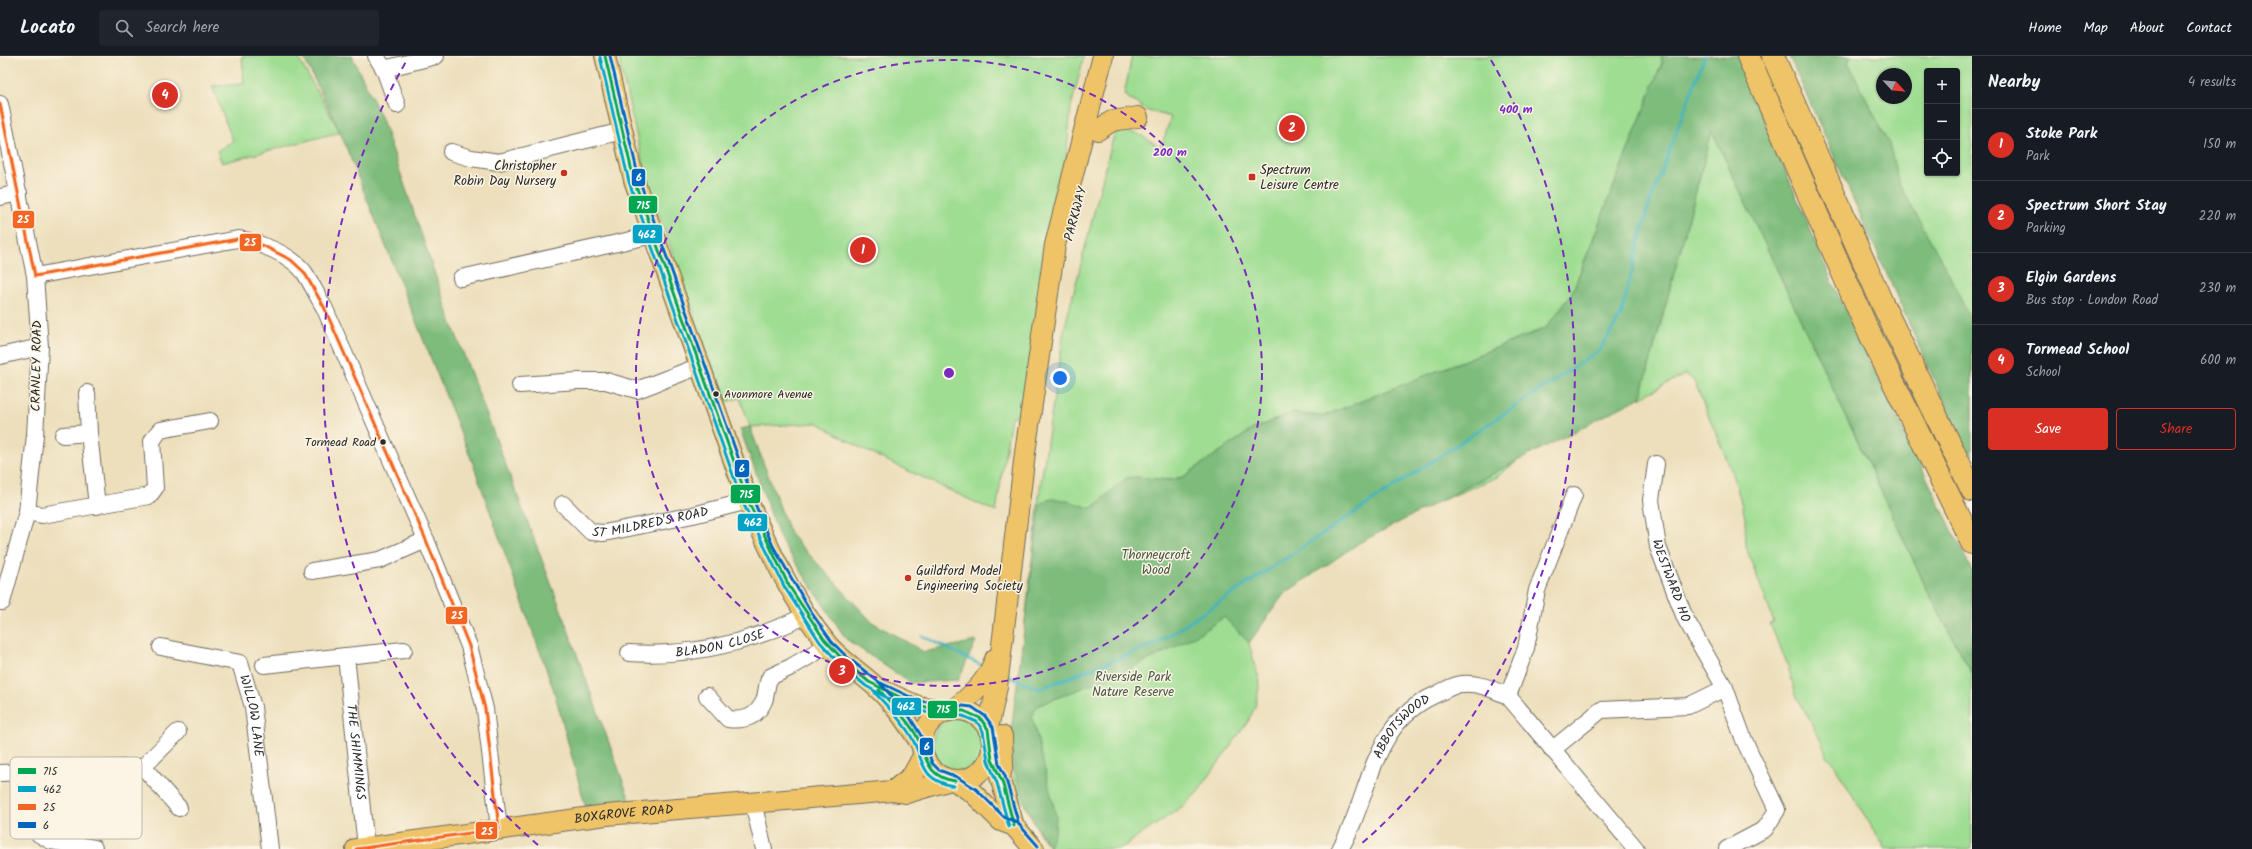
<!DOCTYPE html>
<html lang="en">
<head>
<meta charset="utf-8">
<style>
	:root { --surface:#171b24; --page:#20242c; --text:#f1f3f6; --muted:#9ea1a6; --line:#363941; --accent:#d93025 }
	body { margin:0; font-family:Kalam,sans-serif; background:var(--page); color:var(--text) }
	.controls { position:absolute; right:12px; top:12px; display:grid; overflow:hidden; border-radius:4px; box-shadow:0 1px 3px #0004 }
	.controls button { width:36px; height:36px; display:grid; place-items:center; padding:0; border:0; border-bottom:1px solid var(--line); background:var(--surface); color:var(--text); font:20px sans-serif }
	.compass { position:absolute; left:1876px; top:12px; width:36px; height:36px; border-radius:50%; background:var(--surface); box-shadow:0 1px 3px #0004; rotate:116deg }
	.you { position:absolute; left:1060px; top:322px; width:14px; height:14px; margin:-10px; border:3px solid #fff; border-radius:50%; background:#1a73e8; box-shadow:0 0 0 6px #1a73e833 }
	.badge { display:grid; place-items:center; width:26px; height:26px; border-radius:50%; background:var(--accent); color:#fff; font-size:13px; font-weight:700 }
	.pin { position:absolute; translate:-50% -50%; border:2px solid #fff; box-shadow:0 1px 4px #0006 }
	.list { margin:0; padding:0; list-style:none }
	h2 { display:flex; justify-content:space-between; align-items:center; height:52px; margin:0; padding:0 16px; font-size:17px }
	h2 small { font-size:13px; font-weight:400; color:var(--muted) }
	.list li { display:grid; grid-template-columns:26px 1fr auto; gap:12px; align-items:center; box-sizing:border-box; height:72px; padding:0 16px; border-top:1px solid var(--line) }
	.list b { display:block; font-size:15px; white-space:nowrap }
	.list p { margin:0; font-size:13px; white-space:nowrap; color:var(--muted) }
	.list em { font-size:13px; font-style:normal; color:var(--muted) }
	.actions { display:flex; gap:8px; padding:12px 16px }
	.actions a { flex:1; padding:9px 0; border:1px solid var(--accent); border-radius:4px; text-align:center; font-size:14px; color:var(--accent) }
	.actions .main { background:var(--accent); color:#fff }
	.icon { flex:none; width:22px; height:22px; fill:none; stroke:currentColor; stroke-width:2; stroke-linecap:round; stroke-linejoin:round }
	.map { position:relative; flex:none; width:1972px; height:793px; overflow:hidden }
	header { display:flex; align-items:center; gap:24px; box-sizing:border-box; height:56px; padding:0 20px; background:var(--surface); border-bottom:1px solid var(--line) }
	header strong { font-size:19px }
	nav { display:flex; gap:22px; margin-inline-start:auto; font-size:14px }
	.search { width:280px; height:36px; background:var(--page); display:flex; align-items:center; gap:10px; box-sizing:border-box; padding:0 14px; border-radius:4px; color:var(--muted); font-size:15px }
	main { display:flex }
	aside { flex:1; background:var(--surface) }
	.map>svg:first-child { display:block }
	.green { fill:#9edd92; stroke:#64845e; fill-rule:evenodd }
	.forest { fill:#7ebc7c; stroke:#547454 }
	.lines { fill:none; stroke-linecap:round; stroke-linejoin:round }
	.stream { stroke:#45b5bd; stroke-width:3 }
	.minor-casing { stroke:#6f6a5e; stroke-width:18 }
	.major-casing { stroke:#6f6a5e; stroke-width:22 }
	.highway-casing { stroke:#6f6a5e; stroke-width:24 }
	.minor { stroke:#fff; stroke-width:16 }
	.major { stroke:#efc469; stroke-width:20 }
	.highway { stroke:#efc469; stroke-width:22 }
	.bus-1-casing { stroke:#fcf5e5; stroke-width:6 }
	.bus-2-casing { stroke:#fcf5e5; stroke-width:6 }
	.bus-3-casing { stroke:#fcf5e5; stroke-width:6 }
	.bus-4-casing { stroke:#fcf5e5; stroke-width:6 }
	.bus-1 { stroke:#00a651; stroke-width:3 }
	.bus-2 { stroke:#02a3c6; stroke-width:3 }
	.bus-3 { stroke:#f26522; stroke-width:3 }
	.bus-4 { stroke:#0065bd; stroke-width:3 }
	.ring { fill:none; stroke:#7b2cbf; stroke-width:2; stroke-dasharray:7 5 }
	.poi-dot { fill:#c8321e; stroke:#fcf5e5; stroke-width:1.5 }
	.bus-dot { fill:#2b2b2b; stroke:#fcf5e5; stroke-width:1.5 }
	.labels { text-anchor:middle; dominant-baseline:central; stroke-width:3; stroke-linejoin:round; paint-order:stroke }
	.bus-label { font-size:12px; fill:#2b2b2b; stroke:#fcf5e5; text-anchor:start }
	.poi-label { font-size:13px; fill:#2b2b2b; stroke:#fcf5e5; text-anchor:start }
	.street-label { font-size:13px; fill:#2b2b2b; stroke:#fcf5e5 }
	.park-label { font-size:13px; fill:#485845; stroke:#fcf5e5 }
	.key { fill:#fcf5e5; stroke:#bdb8ad; stroke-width:1 }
	.key-label { font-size:11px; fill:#2b2b2b }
	.centre { fill:#7b2cbf; stroke:#fcf5e5; stroke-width:2 }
	.ring-label { font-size:12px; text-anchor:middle; font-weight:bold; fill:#7b2cbf; stroke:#fcf5e5; stroke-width:3; stroke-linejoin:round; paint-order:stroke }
	.line-badge { stroke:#fcf5e5; stroke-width:1.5 }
	.badge-label { font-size:11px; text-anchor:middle; font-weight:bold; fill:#fff }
</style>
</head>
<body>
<header>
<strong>Locato</strong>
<div class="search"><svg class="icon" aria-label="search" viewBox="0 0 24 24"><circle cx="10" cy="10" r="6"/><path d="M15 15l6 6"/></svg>Search here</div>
<nav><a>Home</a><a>Map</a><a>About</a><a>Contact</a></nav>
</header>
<main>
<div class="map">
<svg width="1972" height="793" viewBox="0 0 1972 793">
	<rect width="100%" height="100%" fill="#fcf5e5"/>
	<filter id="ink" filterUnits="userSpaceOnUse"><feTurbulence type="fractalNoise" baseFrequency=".025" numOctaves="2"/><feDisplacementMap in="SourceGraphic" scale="8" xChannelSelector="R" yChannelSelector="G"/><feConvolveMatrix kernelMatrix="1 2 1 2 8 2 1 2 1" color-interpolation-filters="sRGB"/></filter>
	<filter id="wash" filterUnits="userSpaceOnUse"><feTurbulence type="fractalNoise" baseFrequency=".012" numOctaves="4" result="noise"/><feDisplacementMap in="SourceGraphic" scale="16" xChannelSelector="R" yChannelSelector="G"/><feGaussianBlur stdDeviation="0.9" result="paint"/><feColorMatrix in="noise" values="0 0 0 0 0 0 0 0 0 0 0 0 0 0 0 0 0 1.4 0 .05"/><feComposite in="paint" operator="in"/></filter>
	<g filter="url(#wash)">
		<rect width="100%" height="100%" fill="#eddfbc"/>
		<!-- green -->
		<g class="green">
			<polygon points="242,0 297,0 340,76 222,107 217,95 233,85 212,30 244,28"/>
			<polygon points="618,0 1084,0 1071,51 1062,146 1024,358 1011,361 996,456 862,393 818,367 750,371 740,342 725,346 647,125"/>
			<path d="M1132 0H1661L1662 7 1572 237 1546 272 1410 326 1516 406 1497 421 1443 444 1431 445 1289 524 1246 584 1249 587 1260 627 1255 651 1249 664 1197 737 1186 748 1120 793H1051L1042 782 1015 732 1010 700 1039 440 1064 274 1113 82 1117 76C1135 73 1146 82 1161 92L1171 61 1148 55 1124 39ZM1287 359 1101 485 1082 450 1092 452 1136 421 1169 424 1183 421 1253 373Z"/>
			<path d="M1804 0H1972V364ZM1927 15H1957V117H1927ZM1882 18H1906V42H1882Z"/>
			<polygon points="1712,75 1931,542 1972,618 1972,793 1885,793 1833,707 1828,702 1819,681 1796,639 1787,607 1770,568 1774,566 1746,491 1745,461 1734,421 1694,325 1686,318 1641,341"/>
			<circle cx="960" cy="689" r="28"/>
		</g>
		<!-- forest -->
		<g class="forest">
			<polygon points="303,0 352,0 382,63 452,268 558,546 633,753 587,756 554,635 472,405 340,76"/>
			<path d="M1661 0H1737L1839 242 1972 515V618L1931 542 1712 75 1641 341 1359 487 1284 538 1249 587 1224 561C1168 601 1101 624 1037 650L1032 660 1056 760 1055 775 1049 791C1025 753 1016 729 1010 684L1040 448C1055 436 1075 449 1092 452L1126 422 1136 421 1169 424 1183 421 1253 373 1291 357 1323 360 1546 272 1572 237 1662 7Z"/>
			<polygon points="1789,0 1851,0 1848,6 1889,88 1899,128 1948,216 1972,267 1972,402 1945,348"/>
			<polygon points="750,371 790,478 872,566 924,596 976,585 958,624 910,627 846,583 780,483 740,373"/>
		</g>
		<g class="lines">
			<!-- stream -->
			<g class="stream">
				<polyline points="922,580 985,611"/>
				<polyline points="1005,619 1039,633 1158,587 1600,294 1621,259 1648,151 1705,0"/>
			</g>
		</g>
	</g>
	<g filter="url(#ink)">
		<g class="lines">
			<defs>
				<g id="minor">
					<polyline points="376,0 384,13 436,0"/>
					<polyline points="384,13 397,49"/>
					<polyline points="0,48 35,220 40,291 35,379 27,456 2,546 0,546"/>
					<polyline points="451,96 471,102 499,106 622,75"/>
					<polyline points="0,141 19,137"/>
					<path d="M35 220 238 183C259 186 290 198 304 216 311 226 317 240 324 251L426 484 469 590 485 653 499 773"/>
					<polyline points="461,222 653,179"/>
					<polyline points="0,300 40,291"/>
					<polyline points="520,329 578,325 606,325 637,334 700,310"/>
					<polyline points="87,337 89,377"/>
					<polyline points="63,379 89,377 97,450"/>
					<path id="s1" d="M1656 408 1651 444 1658 491 1685 562 1725 632 1744 684 1777 754 1765 773 1727 793"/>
					<path id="s2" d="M563 448 591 476 604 477 693 459 748 445"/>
					<polyline points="27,456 42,459 149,440 155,432 152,385 160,374 210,365"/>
					<polyline points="312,515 380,504 426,484"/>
					<path id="s3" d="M161 591 240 607 253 651 270 793"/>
					<path id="s4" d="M629 597C692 601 750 587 807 559"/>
					<polyline points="346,600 404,594"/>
					<path id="s5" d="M264 609 346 600 366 791"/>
					<path d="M707 640 728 663C744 665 756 662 764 645 767 637 766 628 770 621L791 611 828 589"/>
					<polyline points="1508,640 1526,592 1537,534 1574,439"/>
					<polyline points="1552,694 1601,654 1688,650 1725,632"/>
					<polyline points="143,711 178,676"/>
					<polyline points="38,716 39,778 51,785 94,792"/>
					<polyline points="0,717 143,711 179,752"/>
					<polyline points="753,746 764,793"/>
					<path id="s6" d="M1340 793C1372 739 1369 667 1437 638 1444 635 1454 628 1462 628 1478 626 1494 634 1508 640L1636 793"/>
				</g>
				<g id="major">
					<path d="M605 0 634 124 748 445C770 495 793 546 828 589 842 605 860 616 876 631 894 647 908 668 921 688"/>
					<polyline points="1098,74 1112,65 1138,61"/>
					<polyline points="884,635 918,650 948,655"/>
					<circle cx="957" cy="689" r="35"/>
					<path d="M953 654C972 639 987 626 995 603"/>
					<polyline points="988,672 997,631 1025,397 1055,189 1103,0"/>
					<polyline points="1002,680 1003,708 1000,721 1014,770"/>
					<polyline points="955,725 973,737 1001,765 1014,770 1034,793"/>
					<polyline points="893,735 912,720 923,700"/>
					<path id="s7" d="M356 793 606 759 893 735 907 737 951 724"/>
				</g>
				<g id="highway">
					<polyline points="1748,0 1865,268 1972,487"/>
					<polyline points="1773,0 1883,249 1972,434"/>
				</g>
			</defs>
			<!-- minor casing -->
			<use href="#minor" class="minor-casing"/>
			<!-- major casing -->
			<use href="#major" class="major-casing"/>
			<!-- highway casing -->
			<use href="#highway" class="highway-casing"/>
			<!-- minor -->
			<use href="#minor" class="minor"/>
			<!-- major -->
			<use href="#major" class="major"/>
			<!-- highway -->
			<use href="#highway" class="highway"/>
			<defs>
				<g id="bus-1">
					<polyline points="605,0 634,124 748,445 789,530 824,583 845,606 869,626 914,648 934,653 964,655 980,662 988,673 992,704 1002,725 1014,770"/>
					<path d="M879 634C891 647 903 659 913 674 928 696 922 720 955 725"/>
				</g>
				<g id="bus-2">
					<polyline points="600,1 629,126 743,447 785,532 820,586 842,610 866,630 894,646 913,653 933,658 963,660 977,666 983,675 988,705 997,727 1009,771"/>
					<path d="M875 637C887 650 900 663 909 677 925 701 917 724 954 730"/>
				</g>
				<g id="bus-3">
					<polyline points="0,48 35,220"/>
					<polyline points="35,220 238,183 264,190 291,204 304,216 324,251 426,484 469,590 485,653 499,773"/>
					<polyline points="356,793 499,773"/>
				</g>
				<g id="bus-4">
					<polyline points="610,0 639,123 753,443 773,490 811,556 832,586 847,601 880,627 909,660 925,686 932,707 939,714 957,721 976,733 1004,761 1017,766 1038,790"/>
					<polyline points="881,627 919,645 972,651 985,660 993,671 999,708 1005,720 1019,769"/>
				</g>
			</defs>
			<!-- bus-1 casing -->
			<use href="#bus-1" class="bus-1-casing"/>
			<!-- bus-2 casing -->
			<use href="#bus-2" class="bus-2-casing"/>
			<!-- bus-3 casing -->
			<use href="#bus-3" class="bus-3-casing"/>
			<!-- bus-4 casing -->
			<use href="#bus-4" class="bus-4-casing"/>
			<!-- bus-1 -->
			<use href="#bus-1" class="bus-1"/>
			<!-- bus-2 -->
			<use href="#bus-2" class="bus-2"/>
			<!-- bus-3 -->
			<use href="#bus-3" class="bus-3"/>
			<!-- bus-4 -->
			<use href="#bus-4" class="bus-4"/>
		</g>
	</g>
	<!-- distance rings -->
	<g class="ring">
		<circle cx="949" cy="317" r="313"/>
		<path d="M538 789A626 626 0 0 1 407 4M1491 4A626 626 0 0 1 1360 789"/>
	</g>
	<!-- markers -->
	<g class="poi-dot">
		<circle cx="564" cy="117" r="4"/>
		<rect x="1248" y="117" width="8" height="8" rx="2"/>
		<circle cx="908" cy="522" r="4"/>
	</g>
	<g class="bus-dot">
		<circle cx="716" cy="338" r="3.5"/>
		<circle cx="383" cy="386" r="3.5"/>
	</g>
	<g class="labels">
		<!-- bus labels -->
		<g class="bus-label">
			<text x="724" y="338">Avonmore Avenue</text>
			<text x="376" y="386" text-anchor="end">Tormead Road</text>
		</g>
		<!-- poi labels -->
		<g class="poi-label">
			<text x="556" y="110" text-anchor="end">Christopher<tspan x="556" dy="15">Robin Day Nursery</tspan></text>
			<text x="1260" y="114">Spectrum<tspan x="1260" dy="15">Leisure Centre</tspan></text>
			<text x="916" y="515">Guildford Model<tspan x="916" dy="15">Engineering Society</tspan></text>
		</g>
		<!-- street labels -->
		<g class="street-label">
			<text transform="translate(1076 158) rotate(-75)">PARKWAY</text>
			<text transform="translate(37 310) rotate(-89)">CRANLEY ROAD</text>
			<text stroke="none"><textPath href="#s2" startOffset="100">ST MILDRED'S ROAD</textPath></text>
			<text stroke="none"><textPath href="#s1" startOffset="120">WESTWARD HO</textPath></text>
			<text stroke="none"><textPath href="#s4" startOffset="92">BLADON CLOSE</textPath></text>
			<text stroke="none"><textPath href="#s3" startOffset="135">WILLOW LANE</textPath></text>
			<text stroke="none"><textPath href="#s6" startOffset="139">ABBOTSWOOD</textPath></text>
			<text stroke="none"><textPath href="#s5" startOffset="179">THE SHIMMINGS</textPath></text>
			<text stroke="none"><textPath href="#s7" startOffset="270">BOXGROVE ROAD</textPath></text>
		</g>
		<!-- park labels -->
		<g class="park-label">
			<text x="1156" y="499">Thorneycroft<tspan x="1156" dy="15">Wood</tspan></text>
			<text x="1133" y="621">Riverside Park<tspan x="1133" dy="15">Nature Reserve</tspan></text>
		</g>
	</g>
	<!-- legend -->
	<rect x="10" y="701" width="132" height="82" rx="6" class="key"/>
	<rect x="18" y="712" width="18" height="6" fill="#00a651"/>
	<rect x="18" y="730" width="18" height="6" fill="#02a3c6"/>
	<rect x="18" y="748" width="18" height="6" fill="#f26522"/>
	<rect x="18" y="766" width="18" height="6" fill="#0065bd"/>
	<g class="key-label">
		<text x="43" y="719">715</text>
		<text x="43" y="737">462</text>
		<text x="43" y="755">25</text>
		<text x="43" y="773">6</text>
	</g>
	<circle cx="949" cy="317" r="6" class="centre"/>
	<g class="ring-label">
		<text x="1516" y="57">400 m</text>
		<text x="1170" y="100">200 m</text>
	</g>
	<g class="line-badge">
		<rect x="631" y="112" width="15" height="19" rx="4" fill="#0065bd"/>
		<rect x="628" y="139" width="30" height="19" rx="4" fill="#00a651"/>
		<rect x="12" y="154" width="23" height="19" rx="4" fill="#f26522"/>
		<rect x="632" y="168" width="31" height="20" rx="4" fill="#02a3c6"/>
		<rect x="239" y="177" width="23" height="19" rx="4" fill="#f26522"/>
		<rect x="734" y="403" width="16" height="19" rx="4" fill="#0065bd"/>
		<rect x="730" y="428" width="31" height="20" rx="4" fill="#00a651"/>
		<rect x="737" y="457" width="31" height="19" rx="4" fill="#02a3c6"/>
		<rect x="445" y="550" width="23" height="19" rx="4" fill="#f26522"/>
		<rect x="891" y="641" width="31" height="19" rx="4" fill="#02a3c6"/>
		<rect x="927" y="644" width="31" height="19" rx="4" fill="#00a651"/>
		<rect x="919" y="681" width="15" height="19" rx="4" fill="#0065bd"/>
		<rect x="475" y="765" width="23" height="19" rx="4" fill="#f26522"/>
	</g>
	<g class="badge-label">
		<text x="639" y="125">6</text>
		<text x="643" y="153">715</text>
		<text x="23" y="167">25</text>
		<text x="647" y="182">462</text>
		<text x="250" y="190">25</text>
		<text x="742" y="416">6</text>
		<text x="746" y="442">715</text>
		<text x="753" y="470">462</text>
		<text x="457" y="563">25</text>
		<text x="906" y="654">462</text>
		<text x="943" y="657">715</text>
		<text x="927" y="694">6</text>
		<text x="487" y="779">25</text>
	</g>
</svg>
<div class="controls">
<button>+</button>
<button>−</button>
<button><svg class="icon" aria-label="locate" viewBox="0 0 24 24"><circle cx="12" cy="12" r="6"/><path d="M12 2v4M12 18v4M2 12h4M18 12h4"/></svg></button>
</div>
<svg class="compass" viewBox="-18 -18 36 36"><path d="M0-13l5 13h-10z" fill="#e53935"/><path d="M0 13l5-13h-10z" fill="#9ea1a6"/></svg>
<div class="you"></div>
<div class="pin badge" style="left:863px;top:194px">1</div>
<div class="pin badge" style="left:1292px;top:72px">2</div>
<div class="pin badge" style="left:842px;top:615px">3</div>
<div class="pin badge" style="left:165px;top:39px">4</div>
</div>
<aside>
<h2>Nearby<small>4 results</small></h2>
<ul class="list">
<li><span class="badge">1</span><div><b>Stoke Park</b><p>Park</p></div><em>150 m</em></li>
<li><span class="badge">2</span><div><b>Spectrum Short Stay</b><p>Parking</p></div><em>220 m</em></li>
<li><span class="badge">3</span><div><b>Elgin Gardens</b><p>Bus stop · London Road</p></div><em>230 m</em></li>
<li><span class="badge">4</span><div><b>Tormead School</b><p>School</p></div><em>600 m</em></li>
</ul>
<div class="actions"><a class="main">Save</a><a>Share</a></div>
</aside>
</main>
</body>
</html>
